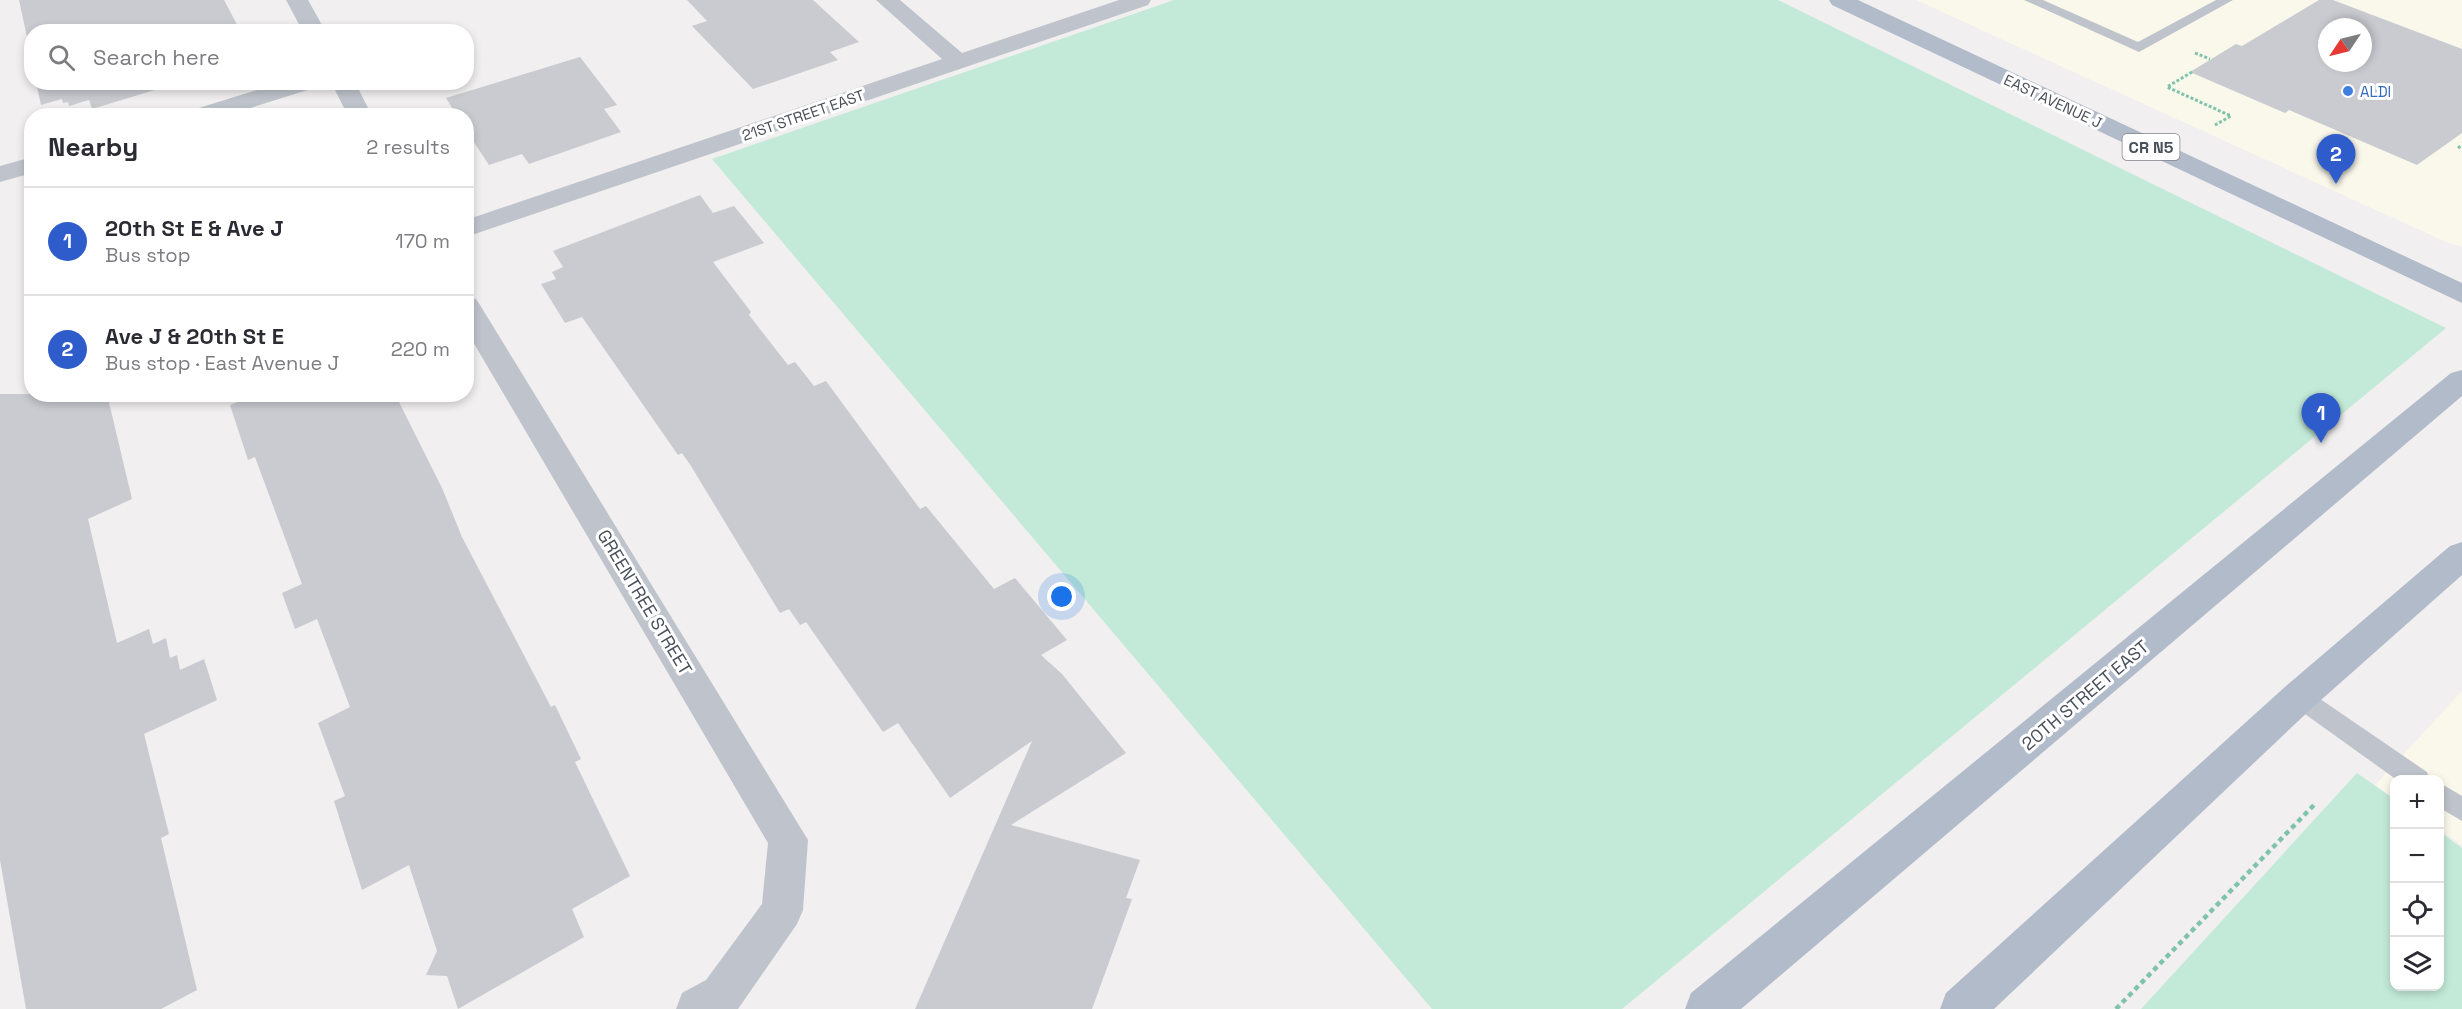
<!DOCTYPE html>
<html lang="en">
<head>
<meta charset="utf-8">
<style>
	:root { --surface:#fff; --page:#f7f7f7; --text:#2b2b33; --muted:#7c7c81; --line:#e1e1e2; --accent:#2f5ccb }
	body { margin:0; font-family:"Space Grotesk",sans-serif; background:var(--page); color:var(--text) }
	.controls { position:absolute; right:18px; bottom:18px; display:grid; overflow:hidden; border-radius:12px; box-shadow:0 3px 9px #0003 }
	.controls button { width:54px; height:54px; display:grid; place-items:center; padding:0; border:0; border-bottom:2px solid var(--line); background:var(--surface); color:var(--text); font:30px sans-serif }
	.compass { position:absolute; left:2318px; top:18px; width:54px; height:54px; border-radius:50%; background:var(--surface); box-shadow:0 3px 9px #0003; rotate:235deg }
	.you { position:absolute; left:1062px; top:597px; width:21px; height:21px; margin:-15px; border:4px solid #fff; border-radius:50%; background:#1a73e8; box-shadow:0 0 0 9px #1a73e833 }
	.badge { display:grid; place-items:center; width:39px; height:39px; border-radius:50%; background:var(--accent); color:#fff; font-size:20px; font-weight:700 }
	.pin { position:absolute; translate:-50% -50px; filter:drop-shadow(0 2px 3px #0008) }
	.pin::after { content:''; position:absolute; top:32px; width:21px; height:18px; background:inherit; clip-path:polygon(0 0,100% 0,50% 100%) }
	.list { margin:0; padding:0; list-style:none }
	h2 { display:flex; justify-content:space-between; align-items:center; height:78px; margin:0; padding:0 24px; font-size:26px }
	h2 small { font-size:20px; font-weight:400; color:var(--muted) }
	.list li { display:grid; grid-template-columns:39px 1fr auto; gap:18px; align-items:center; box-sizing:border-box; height:108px; padding:0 24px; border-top:2px solid var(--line) }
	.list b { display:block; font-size:22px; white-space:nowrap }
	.list p { margin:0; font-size:20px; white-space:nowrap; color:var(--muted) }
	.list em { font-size:20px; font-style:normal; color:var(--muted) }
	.icon { flex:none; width:33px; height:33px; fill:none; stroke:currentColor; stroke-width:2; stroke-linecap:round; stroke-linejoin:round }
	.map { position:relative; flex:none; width:2462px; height:1009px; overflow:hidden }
	.search { position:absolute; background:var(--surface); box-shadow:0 3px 9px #0003; left:24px; top:24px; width:450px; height:66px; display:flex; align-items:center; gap:15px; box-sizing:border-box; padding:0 21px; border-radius:24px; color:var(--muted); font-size:22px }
	.panel { position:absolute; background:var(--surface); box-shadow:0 3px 9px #0003; left:24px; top:108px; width:450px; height:294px; border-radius:24px }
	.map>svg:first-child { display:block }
	.commercial { fill:#faf8eb; fill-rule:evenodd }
	.green { fill:#c3ead8 }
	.building { fill:#c9cbd1; fill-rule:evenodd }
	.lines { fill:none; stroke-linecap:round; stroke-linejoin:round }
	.path-far1 { stroke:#7fc3ac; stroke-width:3; stroke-dasharray:3 2; stroke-linecap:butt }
	.path { stroke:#7fc3ac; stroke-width:4.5; stroke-dasharray:5 4; stroke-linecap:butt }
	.lane { fill:#bfc4cc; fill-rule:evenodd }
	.street { fill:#bfc4cc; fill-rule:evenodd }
	.primary { fill:#b2bbca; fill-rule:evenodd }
	.shop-dot { fill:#3f7fe0; stroke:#fff; stroke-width:2 }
	.labels { text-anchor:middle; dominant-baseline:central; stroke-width:6; stroke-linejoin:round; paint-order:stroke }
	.far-shop-label { font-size:15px; fill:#366cbe; stroke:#fff; text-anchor:start }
	.far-street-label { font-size:15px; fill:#49505a; stroke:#fff }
	.shield { fill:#fff; stroke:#80848c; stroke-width:1.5 }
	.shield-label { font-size:16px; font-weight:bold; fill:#49505a }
	.street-label { font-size:18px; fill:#49505a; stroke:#fff }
</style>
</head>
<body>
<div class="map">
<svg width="2462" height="1009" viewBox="0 0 2462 1009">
	<rect width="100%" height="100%" fill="#f1efef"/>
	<!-- commercial -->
	<g class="commercial">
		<path d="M1916 0H2462V247L2446 242ZM2327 27H2363V63H2327Z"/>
		<polygon points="2462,691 2462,845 2440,830 2440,780 2394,780 2394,799 2375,785"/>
	</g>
	<!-- green -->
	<g class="green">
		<polygon points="1174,0 1778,0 2446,328 1622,1009 1432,1009 712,159"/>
		<polygon points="2357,773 2394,799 2394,986 2440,986 2440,832 2462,848 2462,1009 2141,1009"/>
	</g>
	<!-- building -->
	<g class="building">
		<polygon points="19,0 224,0 241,32 32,32 32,60"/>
		<polygon points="687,0 813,0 859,42 830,52 838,60 753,89 692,26 707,21"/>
		<path d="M2319 0H2333L2462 49V133L2417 165 2289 110 2285 113 2190 72 2236 44 2242 46ZM2327 27H2363V63H2327Z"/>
		<polygon points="580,57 617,105 604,109 621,132 529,164 522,154 489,165 466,130 466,116 457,116 446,98"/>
		<polygon points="36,82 181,82 92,109 89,100 69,106 68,102 63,103 62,99 41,105"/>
		<polygon points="700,195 713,213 734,206 764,243 713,262 751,312 749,315 788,365 795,362 814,386 826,381 920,509 926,506 994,589 1015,578 1067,640 1041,655 1062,674 1126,753 1011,825 1140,860 1126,898 1132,899 1092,1009 915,1009 1032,741 950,798 898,723 883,732 806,622 800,625 789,609 780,613 691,466 682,453 678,455 582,317 565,323 541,284 556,279 552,272 563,267 553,251"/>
		<polygon points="0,394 107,394 132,499 88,519 117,643 149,629 153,644 166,638 170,658 177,655 180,670 204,659 217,700 144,734 169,834 161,838 197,990 161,1009 26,1009 0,860"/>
		<polygon points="258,394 395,394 442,488 462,537 551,707 555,705 581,759 575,762 630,876 572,909 584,937 458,1009 447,976 426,975 437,951 409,865 362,890 334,801 345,796 318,723 350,707 317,619 295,629 282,593 302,584 255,457 248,460 230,405"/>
	</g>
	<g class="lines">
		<!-- path-far1 -->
		<g class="path-far1">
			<polyline points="2195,53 2210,59"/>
			<polyline points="2192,72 2167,87 2231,116 2215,125"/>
			<polyline points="2458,148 2462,145"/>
		</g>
		<!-- path -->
		<polyline class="path" points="2116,1009 2314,805"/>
		<!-- lane -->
		<g class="lane">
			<polygon points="2024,0 2043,0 2138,42 2216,0 2233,0 2139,52"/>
			<polygon points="2299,687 2307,690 2427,772 2430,780 2397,780 2291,704 2287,697 2291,690"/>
			<polygon points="2440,783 2462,796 2462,821 2440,808"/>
		</g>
		<!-- street -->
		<g class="street">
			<polygon points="286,0 308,0 326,32 303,32"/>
			<polygon points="876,0 900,0 962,53 1119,0 1151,0 1148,5 466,237 466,220 942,59"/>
			<polygon points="283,82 320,82 317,87 225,116 186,116 189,111"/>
			<polygon points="331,82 355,82 372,116 348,116"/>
			<polygon points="32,157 32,173 0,182 0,166"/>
			<polygon points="466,296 476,299 480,305 808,840 803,910 797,924 738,1009 676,1009 682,993 706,980 762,904 768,843 466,330"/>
		</g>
		<!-- primary -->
		<g class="primary">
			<polygon points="1829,0 1858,0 2462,283 2462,303 1832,5"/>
			<polygon points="2462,370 2462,396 1741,1009 1685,1009 1691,993 2451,373"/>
			<polygon points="2462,542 2462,575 2312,708 1994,1009 1940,1009 1946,993 2286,686 2450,546"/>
		</g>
	</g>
	<!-- markers -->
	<circle class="shop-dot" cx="2348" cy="91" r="6"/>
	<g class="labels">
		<!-- far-shop labels -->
		<g class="far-shop-label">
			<text x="2360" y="91">ALDI</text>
		</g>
		<!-- far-street labels -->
		<g class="far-street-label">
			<text transform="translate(2053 101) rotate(25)">EAST AVENUE J</text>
			<text transform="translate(803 115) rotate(-19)">21ST STREET EAST</text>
		</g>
		<!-- shield labels -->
		<rect class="shield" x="2122.5" y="134" width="57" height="26" rx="4.5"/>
		<g class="shield-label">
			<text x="2151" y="147">CR N5</text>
		</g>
		<!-- street labels -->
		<g class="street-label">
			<text transform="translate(645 602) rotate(59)">GREENTREE STREET</text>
			<text transform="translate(2085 695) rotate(-40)">20TH STREET EAST</text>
		</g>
	</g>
</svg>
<div class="controls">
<button>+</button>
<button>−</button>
<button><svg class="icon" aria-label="locate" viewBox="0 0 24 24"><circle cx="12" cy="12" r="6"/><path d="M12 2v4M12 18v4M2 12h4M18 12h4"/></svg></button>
<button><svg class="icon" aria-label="layers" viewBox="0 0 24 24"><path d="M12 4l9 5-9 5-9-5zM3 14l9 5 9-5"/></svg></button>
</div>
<svg class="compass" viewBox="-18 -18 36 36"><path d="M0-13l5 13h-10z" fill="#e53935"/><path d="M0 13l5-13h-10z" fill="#7c7c81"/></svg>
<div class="you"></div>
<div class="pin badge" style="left:2321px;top:443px">1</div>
<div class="pin badge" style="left:2336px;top:184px">2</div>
<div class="search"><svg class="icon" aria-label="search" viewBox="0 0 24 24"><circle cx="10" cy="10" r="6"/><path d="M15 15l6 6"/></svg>Search here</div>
<section class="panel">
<h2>Nearby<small>2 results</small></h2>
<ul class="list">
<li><span class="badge">1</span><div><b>20th St E &amp; Ave J</b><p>Bus stop</p></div><em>170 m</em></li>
<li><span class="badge">2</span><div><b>Ave J &amp; 20th St E</b><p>Bus stop · East Avenue J</p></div><em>220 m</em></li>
</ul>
</section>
</div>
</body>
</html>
